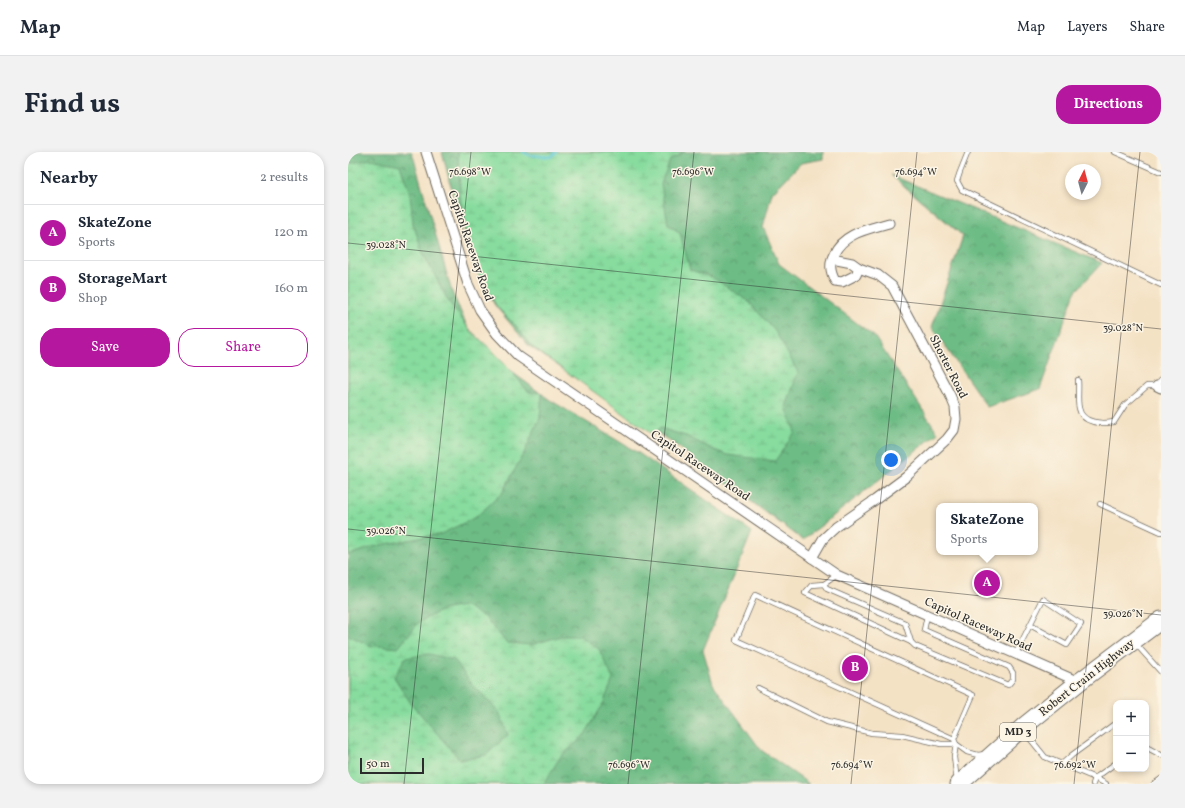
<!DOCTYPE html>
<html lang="en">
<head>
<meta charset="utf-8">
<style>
	:root { --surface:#fff; --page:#f2f2f3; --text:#1f2937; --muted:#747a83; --line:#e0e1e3; --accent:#b5179e }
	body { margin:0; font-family:Vollkorn,serif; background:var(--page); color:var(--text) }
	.controls { position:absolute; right:12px; bottom:12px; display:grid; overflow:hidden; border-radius:8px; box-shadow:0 2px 6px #0003 }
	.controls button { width:36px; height:36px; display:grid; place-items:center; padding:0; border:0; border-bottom:1px solid var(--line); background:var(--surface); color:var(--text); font:20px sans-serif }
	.compass { position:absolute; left:717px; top:12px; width:36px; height:36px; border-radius:50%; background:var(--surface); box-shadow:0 2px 6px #0003; rotate:6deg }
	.scale { position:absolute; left:12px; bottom:10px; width:64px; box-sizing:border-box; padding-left:4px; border:2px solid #2b2b2b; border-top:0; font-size:11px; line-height:14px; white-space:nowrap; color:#2b2b2b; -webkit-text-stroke:3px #fcf5e5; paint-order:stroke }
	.you { position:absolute; left:543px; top:308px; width:14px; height:14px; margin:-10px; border:3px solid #fff; border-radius:50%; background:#1a73e8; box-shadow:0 0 0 6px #1a73e833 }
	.badge { display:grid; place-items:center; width:26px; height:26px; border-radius:50%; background:var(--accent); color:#fff; font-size:13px; font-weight:700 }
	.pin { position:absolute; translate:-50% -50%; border:2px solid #fff; box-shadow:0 1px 4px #0006 }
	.popup { position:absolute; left:588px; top:351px; width:102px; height:52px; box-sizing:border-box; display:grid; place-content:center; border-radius:8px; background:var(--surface); filter:drop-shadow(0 1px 3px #0005); font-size:13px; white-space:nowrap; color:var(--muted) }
	.popup b { font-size:15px; color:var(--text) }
	.popup::after { content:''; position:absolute; left:50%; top:100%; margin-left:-8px; border:8px solid transparent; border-top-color:var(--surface) }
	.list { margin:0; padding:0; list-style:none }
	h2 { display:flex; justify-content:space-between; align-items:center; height:52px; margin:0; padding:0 16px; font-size:17px }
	h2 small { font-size:13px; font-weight:400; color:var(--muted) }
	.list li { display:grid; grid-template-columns:26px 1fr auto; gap:12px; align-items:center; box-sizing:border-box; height:56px; padding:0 16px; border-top:1px solid var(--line) }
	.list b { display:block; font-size:15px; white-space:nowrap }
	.list p { margin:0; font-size:13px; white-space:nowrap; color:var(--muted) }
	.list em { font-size:13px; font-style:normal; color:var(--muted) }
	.actions { display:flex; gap:8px; padding:12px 16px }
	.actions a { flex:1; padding:9px 0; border:1px solid var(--accent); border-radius:16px; text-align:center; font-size:14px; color:var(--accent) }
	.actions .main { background:var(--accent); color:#fff }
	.map { position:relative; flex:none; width:813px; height:632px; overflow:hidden; border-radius:16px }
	header { display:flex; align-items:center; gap:24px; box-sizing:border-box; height:56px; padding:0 20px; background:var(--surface); border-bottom:1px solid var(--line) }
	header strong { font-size:19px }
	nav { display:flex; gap:22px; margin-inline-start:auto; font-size:14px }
	.intro { display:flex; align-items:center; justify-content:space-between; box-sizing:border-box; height:96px; padding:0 24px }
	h1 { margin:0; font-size:28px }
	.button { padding:10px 18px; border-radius:16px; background:var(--accent); color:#fff; font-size:14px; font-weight:700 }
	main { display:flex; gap:24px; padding:0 24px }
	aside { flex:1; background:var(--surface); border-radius:16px; box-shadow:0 2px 6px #0003 }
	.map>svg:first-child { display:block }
	.forest { fill:url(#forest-crowns); stroke:#4c7458 }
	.wetland { fill:url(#wetland-marsh); stroke:#598464; fill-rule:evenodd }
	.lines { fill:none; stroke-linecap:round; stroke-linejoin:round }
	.stream { stroke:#5ec9d8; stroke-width:2.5 }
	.lane-casing { stroke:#716b61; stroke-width:6 }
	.street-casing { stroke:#716b61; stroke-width:11 }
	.highway-casing { stroke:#716b61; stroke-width:19 }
	.lane { stroke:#fff; stroke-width:4.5 }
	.street { stroke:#fff; stroke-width:9 }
	.highway { stroke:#fff; stroke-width:17 }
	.ticks { fill:none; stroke:#2b2b2b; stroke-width:1; stroke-opacity:0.45 }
	.labels { text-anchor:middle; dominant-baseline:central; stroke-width:3; stroke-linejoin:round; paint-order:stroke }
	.shield { fill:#fcf5e5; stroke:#6a6863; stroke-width:1 }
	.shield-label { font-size:11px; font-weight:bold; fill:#2b2b2b }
	.street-label { font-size:12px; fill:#2b2b2b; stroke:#fcf5e5 }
	.ticks-label { font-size:10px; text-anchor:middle; fill:#2b2b2b; stroke:#fcf5e5; stroke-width:3; stroke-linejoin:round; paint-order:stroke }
</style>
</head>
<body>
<header>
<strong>Map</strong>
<nav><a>Map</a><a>Layers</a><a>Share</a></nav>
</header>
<div class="intro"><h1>Find us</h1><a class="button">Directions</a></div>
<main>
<aside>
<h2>Nearby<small>2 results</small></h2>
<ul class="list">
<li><span class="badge">A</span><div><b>SkateZone</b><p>Sports</p></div><em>120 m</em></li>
<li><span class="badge">B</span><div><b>StorageMart</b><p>Shop</p></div><em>160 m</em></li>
</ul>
<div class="actions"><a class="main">Save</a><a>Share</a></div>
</aside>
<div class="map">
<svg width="813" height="632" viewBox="0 0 813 632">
	<defs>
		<pattern id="forest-crowns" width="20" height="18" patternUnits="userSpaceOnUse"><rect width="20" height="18" fill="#6dbc85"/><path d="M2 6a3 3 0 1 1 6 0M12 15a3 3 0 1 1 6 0" fill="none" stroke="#5a996d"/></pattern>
		<pattern id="wetland-marsh" width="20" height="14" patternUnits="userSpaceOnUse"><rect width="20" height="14" fill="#87dc9e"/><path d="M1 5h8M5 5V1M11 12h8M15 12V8" fill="none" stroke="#75bd88"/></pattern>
	</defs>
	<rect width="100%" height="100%" fill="#fcf5e5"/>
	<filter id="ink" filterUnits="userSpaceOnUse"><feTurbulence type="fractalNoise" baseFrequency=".025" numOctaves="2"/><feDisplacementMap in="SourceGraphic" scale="8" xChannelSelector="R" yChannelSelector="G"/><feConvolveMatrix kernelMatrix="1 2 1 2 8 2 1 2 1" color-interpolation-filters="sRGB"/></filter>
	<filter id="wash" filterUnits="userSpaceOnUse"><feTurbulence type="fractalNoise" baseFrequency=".012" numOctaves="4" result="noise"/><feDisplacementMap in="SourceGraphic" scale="16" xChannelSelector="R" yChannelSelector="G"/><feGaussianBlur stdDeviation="0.9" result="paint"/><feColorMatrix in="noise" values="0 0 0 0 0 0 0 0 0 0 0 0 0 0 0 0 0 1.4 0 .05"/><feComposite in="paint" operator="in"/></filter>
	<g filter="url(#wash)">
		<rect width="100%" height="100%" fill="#f4e2c5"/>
		<!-- forest -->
		<g class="forest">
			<polygon points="0,0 64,0 104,140 119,174 153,212 202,248 292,302 404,380 355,498 365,532 413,598 461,632 0,632"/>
			<polygon points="94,0 475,0 475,7 453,11 424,41 415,75 431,112 526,184 590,281 455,388 323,290 181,194 146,152 111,65"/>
			<polygon points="543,23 754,111 727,140 692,237 639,255 584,175 615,84"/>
		</g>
		<!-- wetland -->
		<g class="wetland">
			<polygon points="110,0 336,0 322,8 313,32 320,72 332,81 342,118 364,125 401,150 427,179 450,220 438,255 447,280 427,309 380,303 366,298 338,284 312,276 305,283 183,194 169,175 149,155 124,110 113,54"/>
			<polygon points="23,7 52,13 62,42 65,71 74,99 100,149 122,178 147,201 181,240 194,241 192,266 176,301 154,341 128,365 93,382 32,393 0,403 0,12"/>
			<path d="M116 454 136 465 159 491 183 493 213 484H232L251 497 265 527 255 552 236 584 212 605 196 632H0V483L21 493 50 496 71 470 94 458ZM81 502 106 508 124 532 151 560 160 583 138 603 112 608 62 550 46 525 57 506Z"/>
		</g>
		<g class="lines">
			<!-- stream -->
			<polyline class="stream" points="175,0 181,3 203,5 208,0"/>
		</g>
	</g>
	<g filter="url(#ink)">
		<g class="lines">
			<defs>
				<g id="lane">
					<polyline points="620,0 612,20 609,29 614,38 813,133"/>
					<polyline points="767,0 813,20"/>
					<path d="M730 228C731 236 729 248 731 256 734 272 754 272 766 270L777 253 799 234H809L813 227"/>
					<polyline points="752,352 813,380"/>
					<polyline points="489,423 476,432 464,433 457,441 563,490 567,494 660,533 665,527 665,521 661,515 576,478 579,464"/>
					<polyline points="476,432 479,437 557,471 563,490"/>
					<polyline points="787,491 813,520"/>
					<polyline points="667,503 695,447 733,472 719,493 682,473"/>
					<polyline points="410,536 479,570 524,581 554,583 593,592 608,592 619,600 630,603 637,602"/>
					<polyline points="676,579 697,605 747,626 768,611"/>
					<polyline points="606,587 388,488 407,443 625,543 606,587 608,592 606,605 609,629"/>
					<polyline points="798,595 813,603"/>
					<polyline points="714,612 724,603 765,573"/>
					<polyline points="745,632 747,626 758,632"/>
					<polyline points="806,632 813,627"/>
				</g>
				<g id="street">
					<polyline points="78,0 120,132 132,158 149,182 170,204 489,423 731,530"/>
					<polyline points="484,107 504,111 511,116"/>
					<polyline points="809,234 813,236"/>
					<path d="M464 406 475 387 488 375 527 348 558 325 599 287 606 278 608 267 607 255 602 243 544 134 530 123 511 116 508 123 494 130 487 129C482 119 481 112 486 102 495 81 521 77 541 71"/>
				</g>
				<polyline id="highway" points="611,632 675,575 731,530 813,468"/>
			</defs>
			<!-- lane casing -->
			<use href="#lane" class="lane-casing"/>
			<!-- street casing -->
			<use href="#street" class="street-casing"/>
			<!-- highway casing -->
			<use href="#highway" class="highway-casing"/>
			<!-- lane -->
			<use href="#lane" class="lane"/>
			<!-- street -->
			<use href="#street" class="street"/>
			<!-- highway -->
			<use href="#highway" class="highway"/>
		</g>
	</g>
	<!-- ticks -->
	<path class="ticks" d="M0 91 813 177M0 377 813 463M56 632 123 0M280 632 346 0M503 632 569 0M726 632 792 0"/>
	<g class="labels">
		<!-- shield labels -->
		<rect class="shield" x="652" y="571" width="36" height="18" rx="3"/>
		<g class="shield-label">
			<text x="670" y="580">MD 3</text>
		</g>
		<!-- street labels -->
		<g class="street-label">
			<text transform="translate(122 94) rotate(71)">Capitol Raceway Road</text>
			<text transform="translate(600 215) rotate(63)">Shorter Road</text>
			<text transform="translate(352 314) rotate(34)">Capitol Raceway Road</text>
			<text transform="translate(630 473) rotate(24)">Capitol Raceway Road</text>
			<text transform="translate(739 526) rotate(-38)">Robert Crain Highway</text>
		</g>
	</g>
	<g class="ticks-label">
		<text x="122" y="23">76.698°W</text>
		<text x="345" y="23">76.696°W</text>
		<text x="568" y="23">76.694°W</text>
		<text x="38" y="96">39.028°N</text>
		<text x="775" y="179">39.028°N</text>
		<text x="38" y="382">39.026°N</text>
		<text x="775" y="465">39.026°N</text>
		<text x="281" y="616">76.696°W</text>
		<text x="504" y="616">76.694°W</text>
		<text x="727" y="616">76.692°W</text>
	</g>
</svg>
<div class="controls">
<button>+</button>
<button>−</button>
</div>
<svg class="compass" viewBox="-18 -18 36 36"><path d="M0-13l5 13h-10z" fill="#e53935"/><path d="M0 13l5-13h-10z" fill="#747a83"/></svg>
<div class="scale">50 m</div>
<div class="you"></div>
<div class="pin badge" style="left:639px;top:431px">A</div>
<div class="popup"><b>SkateZone</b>Sports</div>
<div class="pin badge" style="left:507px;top:516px">B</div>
</div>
</main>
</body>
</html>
